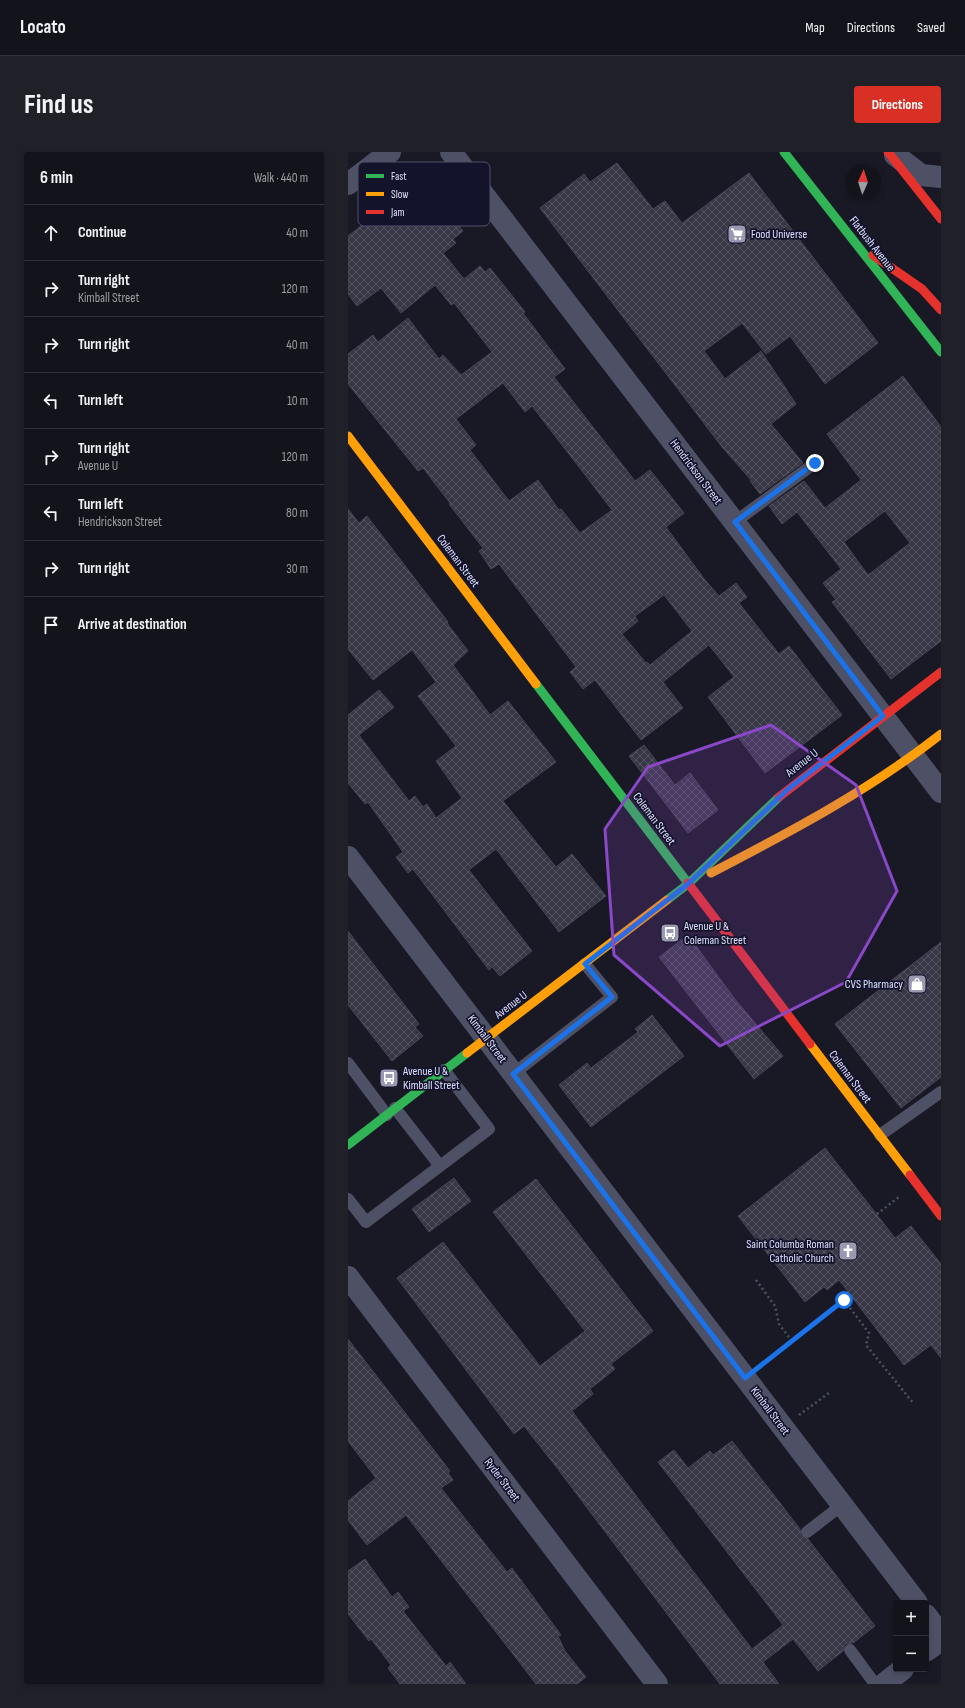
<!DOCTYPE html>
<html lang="en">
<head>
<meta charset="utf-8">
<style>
	:root { --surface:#13131c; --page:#202029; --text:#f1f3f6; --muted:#9d9ea3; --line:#32323b; --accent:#d93025 }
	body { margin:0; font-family:"Sofia Sans Condensed",sans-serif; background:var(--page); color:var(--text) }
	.controls { position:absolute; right:12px; bottom:12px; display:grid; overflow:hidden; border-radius:4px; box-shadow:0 2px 6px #0003 }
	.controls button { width:36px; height:36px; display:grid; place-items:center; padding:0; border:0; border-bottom:1px solid var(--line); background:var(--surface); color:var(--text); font:20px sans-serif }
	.compass { position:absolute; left:497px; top:12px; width:36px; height:36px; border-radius:50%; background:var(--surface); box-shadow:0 2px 6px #0003; rotate:3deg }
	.stop { position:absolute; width:12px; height:12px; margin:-9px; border:3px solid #1a73e8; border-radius:50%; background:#fff }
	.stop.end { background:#1a73e8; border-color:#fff; box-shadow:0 1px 4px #0008 }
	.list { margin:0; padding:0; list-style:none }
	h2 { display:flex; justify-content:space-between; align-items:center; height:52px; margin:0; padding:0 16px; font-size:17px }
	h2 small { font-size:13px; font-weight:400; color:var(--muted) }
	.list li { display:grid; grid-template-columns:26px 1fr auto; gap:12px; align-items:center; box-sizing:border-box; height:56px; padding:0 16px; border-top:1px solid var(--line) }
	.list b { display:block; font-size:15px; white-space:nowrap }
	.list p { margin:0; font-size:13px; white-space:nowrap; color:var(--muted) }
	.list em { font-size:13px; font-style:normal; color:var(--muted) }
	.icon { flex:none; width:22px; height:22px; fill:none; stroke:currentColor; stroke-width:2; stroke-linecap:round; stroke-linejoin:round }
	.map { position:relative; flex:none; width:593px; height:1532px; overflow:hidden; border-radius:4px }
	header { display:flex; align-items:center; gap:24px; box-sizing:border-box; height:56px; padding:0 20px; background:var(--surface); border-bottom:1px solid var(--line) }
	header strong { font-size:19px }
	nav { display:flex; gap:22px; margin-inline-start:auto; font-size:14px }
	.intro { display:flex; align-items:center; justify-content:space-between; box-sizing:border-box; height:96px; padding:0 24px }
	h1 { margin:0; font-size:28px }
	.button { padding:10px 18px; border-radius:4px; background:var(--accent); color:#fff; font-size:14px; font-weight:700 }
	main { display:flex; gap:24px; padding:0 24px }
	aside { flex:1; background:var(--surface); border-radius:4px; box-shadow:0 2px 6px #0003 }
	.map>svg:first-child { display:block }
	.building { fill:url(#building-cross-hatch); stroke:#444458; fill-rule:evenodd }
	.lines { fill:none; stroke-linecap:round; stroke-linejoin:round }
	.path { stroke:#46555f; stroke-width:2.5; stroke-dasharray:2 3; stroke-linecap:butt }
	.lane { stroke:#4e5166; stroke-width:12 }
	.street { stroke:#4e5166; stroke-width:22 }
	.fast { stroke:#30b455; stroke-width:9 }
	.slow { stroke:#ff9f0a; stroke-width:9 }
	.jam { stroke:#e5322d; stroke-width:9 }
	.route { stroke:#1a73e8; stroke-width:5 }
	.marked { fill:#8a47c8; fill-opacity:0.2; stroke:#8a47c8; stroke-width:3; stroke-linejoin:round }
	.labels { text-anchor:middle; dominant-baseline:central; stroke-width:3.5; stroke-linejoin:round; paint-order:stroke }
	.poi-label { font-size:12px; fill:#dee0fe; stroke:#13132b; text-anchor:start }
	.street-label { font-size:12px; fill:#dee0fe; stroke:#13132b }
	.key { fill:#13132b; stroke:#50506a; stroke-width:1 }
	.key-label { font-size:11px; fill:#dee0fe }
</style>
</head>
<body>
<header>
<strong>Locato</strong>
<nav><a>Map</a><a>Directions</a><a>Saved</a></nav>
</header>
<div class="intro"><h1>Find us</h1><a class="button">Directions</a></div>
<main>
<aside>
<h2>6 min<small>Walk · 440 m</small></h2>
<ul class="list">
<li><svg class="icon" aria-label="ahead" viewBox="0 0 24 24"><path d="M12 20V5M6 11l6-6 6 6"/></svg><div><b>Continue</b></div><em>40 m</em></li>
<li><svg class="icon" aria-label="right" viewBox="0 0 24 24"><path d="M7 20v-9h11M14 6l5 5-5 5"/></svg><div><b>Turn right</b><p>Kimball Street</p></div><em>120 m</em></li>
<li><svg class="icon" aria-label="right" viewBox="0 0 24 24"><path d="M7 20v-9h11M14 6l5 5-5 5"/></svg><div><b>Turn right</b></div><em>40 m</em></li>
<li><svg class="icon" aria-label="left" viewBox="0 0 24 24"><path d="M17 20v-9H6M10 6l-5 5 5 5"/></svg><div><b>Turn left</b></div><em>10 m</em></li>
<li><svg class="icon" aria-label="right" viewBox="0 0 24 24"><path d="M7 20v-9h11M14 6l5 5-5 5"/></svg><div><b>Turn right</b><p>Avenue U</p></div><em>120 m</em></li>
<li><svg class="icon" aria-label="left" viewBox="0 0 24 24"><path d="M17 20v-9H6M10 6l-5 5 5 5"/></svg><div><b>Turn left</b><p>Hendrickson Street</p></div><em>80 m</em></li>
<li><svg class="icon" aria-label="right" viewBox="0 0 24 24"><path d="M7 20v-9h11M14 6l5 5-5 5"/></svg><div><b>Turn right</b></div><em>30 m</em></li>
<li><svg class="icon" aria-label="arrive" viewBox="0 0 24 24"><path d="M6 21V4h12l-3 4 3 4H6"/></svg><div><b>Arrive at destination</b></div></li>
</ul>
</aside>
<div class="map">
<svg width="593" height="1532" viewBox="0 0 593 1532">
	<defs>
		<pattern id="building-cross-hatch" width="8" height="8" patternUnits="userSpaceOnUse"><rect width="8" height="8" fill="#383746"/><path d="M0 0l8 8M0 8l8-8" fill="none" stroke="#545462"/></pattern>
	</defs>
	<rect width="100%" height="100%" fill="#191925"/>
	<!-- building -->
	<g class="building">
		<polygon points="269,11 305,57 317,49 334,71 401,21 530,191 477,232 442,184 418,202 394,171 356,199 377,227 413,199 448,252 423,272 455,311 412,342 402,329 403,328 374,295 192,56 236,22 242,30"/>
		<path d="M80 34 115 79 105 87 108 91 95 101 116 127 132 114 137 120 142 116 177 160 175 161 217 217 206 225 287 329 302 318 336 361 318 375 357 428 371 444 388 431 399 445 391 451 431 502 441 494 494 563 417 621 360 545 386 525 361 493 315 530 335 556 293 588 247 528 235 537 222 520 228 515 151 412 143 417 131 399 135 396 101 352 102 351 75 316 70 319 0 232V202L25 183 30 190 60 166 91 207 95 203 113 223 144 200 106 151 103 153 87 133 53 161 33 136 9 154 0 142V84L50 45 56 53ZM155 231 177 260 184 254 264 358 232 381 213 357 211 358 190 328 161 349 122 298 128 293 108 267ZM316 443 344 479 302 513 299 510 298 511 274 482 290 469 287 464Z"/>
		<path d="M555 224 593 275V489L543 527 484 450 488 448 475 431 493 417 449 360 434 372 421 354 456 329 477 356 513 328 479 282ZM537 359 562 391 520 423 496 390Z"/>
		<polygon points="0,357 11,371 19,364 100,470 99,471 120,499 105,513 142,563 160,549 208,610 155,649 208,715 224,702 258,744 211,780 148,697 121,718 184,799 152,824 144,815 141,818 65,717 60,721 48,705 55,700 20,650 17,652 0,631 0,563 31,538 46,555 11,583 32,611 61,649 67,644 75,655 79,652 88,666 114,646 88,609 108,594 70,544 88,530 64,498 25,528 0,497"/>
		<polygon points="296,593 327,633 342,621 370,658 340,681 281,604"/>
		<polygon points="0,779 71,872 67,875 75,884 44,909 0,853"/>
		<polygon points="340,783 386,846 435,904 406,927 311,805"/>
		<polygon points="593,790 593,925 553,956 487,872"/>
		<polygon points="304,863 336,904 243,975 211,933 239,911 243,916 290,880 287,877"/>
		<polygon points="477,996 547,1086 563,1074 593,1112 593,1206 583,1193 556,1213 491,1128 479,1138 476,1135 457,1150 390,1064"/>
		<polygon points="106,1026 123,1049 81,1080 64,1057"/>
		<polygon points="188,1027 305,1179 263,1212 267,1217 242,1237 245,1242 224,1259 404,1497 435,1473 310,1310 326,1298 340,1316 362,1299 365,1303 384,1289 452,1377 453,1384 460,1387 527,1474 505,1491 497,1492 495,1499 470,1519 445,1487 415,1510 431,1532 372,1532 206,1312 176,1274 166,1282 49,1126 95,1090 192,1214 237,1179 145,1060"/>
		<polygon points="0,1187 102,1319 100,1321 105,1328 93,1336 159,1420 164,1416 213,1483 210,1484 217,1499 238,1525 229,1532 188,1532 58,1363 19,1393 0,1368 0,1349 28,1326 0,1289"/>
		<polygon points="17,1407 44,1445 50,1440 61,1455 55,1459 98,1514 102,1510 118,1532 52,1532 40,1516 43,1513 23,1487 21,1489 0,1462 0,1419"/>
	</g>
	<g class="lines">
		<!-- path -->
		<g class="path">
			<polyline points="529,1062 551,1045"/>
			<polyline points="408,1128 427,1154 431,1172 444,1189"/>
			<polyline points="496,1148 521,1181 518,1193 566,1252"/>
			<polyline points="414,1212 502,1143"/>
			<polyline points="451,1263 481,1241"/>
		</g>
		<!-- lane -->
		<g class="lane">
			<polyline points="387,370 467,311"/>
			<polyline points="0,911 39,963"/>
			<polyline points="165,922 264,845 237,812"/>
			<polyline points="532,983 593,940"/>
			<polyline points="92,1014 141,977 96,918"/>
			<polyline points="0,1047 18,1070 92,1014 47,956"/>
			<polyline points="459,1380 494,1353"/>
			<polyline points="502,1498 527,1532"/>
		</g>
		<!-- street -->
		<g class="street">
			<polyline points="103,0 593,640"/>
			<polyline points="547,3 573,23 593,25"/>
			<polyline points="0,32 42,0"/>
			<polyline points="0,705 569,1451"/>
			<polyline points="0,1125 309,1532"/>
			<polyline points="578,1463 593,1483"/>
			<polyline points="578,1499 593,1488"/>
			<polyline points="536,1532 555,1517"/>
		</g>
		<!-- fast -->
		<g class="fast">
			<polyline points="436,0 593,200"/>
			<polyline points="188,532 340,731"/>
			<polyline points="319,748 340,732 431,645"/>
			<polyline points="0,993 119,901"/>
		</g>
		<!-- slow -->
		<g class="slow">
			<polyline points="0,284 188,532"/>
			<path d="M363 721C442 680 522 638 593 582"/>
			<polyline points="462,892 562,1023"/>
			<polyline points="119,901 319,748"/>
		</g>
		<!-- jam -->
		<g class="jam">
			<polyline points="540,0 593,67"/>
			<polyline points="525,103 574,137 593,158"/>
			<polyline points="431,645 593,520"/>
			<polyline points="340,731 462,892"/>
			<polyline points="562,1023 593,1064"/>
		</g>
	</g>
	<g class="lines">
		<!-- route -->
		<polyline class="route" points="467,311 387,370 535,564 439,638 340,732 237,812 264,845 165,922 397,1226 496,1148"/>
	</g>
	<!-- marked area -->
	<path class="marked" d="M423 573 508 633 549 739 498 830 372 894 266 803 257 677 300 615Z"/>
	<!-- icons -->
	<defs>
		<symbol id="supermarket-square" viewBox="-11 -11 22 22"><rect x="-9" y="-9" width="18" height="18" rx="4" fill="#999ab2" stroke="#13132b"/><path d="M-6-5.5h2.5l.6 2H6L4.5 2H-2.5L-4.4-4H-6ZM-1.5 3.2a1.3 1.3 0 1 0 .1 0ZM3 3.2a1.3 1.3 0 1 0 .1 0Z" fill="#fff"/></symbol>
		<symbol id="bus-square" viewBox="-11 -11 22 22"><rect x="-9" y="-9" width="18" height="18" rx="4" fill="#999ab2" stroke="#13132b"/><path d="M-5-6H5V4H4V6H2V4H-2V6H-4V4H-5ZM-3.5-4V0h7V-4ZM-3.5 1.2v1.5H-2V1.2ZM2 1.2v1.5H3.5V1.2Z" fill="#fff"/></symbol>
		<symbol id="shop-square" viewBox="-11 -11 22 22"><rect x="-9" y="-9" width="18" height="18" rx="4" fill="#999ab2" stroke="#13132b"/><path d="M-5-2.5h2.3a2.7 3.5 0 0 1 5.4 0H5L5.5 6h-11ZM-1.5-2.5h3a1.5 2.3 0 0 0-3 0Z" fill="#fff"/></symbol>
		<symbol id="church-square" viewBox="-11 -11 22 22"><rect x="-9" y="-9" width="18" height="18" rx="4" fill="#999ab2" stroke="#13132b"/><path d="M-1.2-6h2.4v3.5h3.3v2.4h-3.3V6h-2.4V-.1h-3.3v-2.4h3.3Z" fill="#fff"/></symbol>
	</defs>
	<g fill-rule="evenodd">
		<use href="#supermarket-square" x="378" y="71" width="22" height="22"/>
		<use href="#bus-square" x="311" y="770" width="22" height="22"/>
		<use href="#shop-square" x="558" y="821" width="22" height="22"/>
		<use href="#bus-square" x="30" y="915" width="22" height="22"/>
		<use href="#church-square" x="489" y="1088" width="22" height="22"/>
	</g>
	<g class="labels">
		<!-- poi labels -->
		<g class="poi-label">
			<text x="403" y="82">Food Universe</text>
			<text x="336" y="774">Avenue U &amp;<tspan x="336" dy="14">Coleman Street</tspan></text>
			<text x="555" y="832" text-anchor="end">CVS Pharmacy</text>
			<text x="55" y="919">Avenue U &amp;<tspan x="55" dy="14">Kimball Street</tspan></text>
			<text x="486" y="1092" text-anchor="end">Saint Columba Roman<tspan x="486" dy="14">Catholic Church</tspan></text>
		</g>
		<!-- street labels -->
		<g class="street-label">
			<text transform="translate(524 92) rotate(52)">Flatbush Avenue</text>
			<text transform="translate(348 320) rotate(53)">Hendrickson Street</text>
			<text transform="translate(110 409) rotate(53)">Coleman Street</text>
			<text transform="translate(454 611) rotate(-38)">Avenue U</text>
			<text transform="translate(306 667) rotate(53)">Coleman Street</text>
			<text transform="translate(163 853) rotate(-37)">Avenue U</text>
			<text transform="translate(139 887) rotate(53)">Kimball Street</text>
			<text transform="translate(502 925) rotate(53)">Coleman Street</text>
			<text transform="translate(422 1259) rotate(53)">Kimball Street</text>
			<text transform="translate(154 1328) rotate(53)">Ryder Street</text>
		</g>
	</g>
	<!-- legend -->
	<rect x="10" y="10" width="132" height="64" rx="6" class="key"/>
	<rect x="18" y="22" width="18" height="4" fill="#30b455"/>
	<rect x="18" y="40" width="18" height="4" fill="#ff9f0a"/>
	<rect x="18" y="58" width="18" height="4" fill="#e5322d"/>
	<g class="key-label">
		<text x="43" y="28">Fast</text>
		<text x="43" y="46">Slow</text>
		<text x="43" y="64">Jam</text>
	</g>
</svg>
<div class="controls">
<button>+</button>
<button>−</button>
</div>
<svg class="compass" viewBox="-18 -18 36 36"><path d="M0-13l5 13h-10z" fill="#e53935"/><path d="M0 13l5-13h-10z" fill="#9d9ea3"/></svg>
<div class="stop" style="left:496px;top:1148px"></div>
<div class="stop end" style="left:467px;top:311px"></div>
</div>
</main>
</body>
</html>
